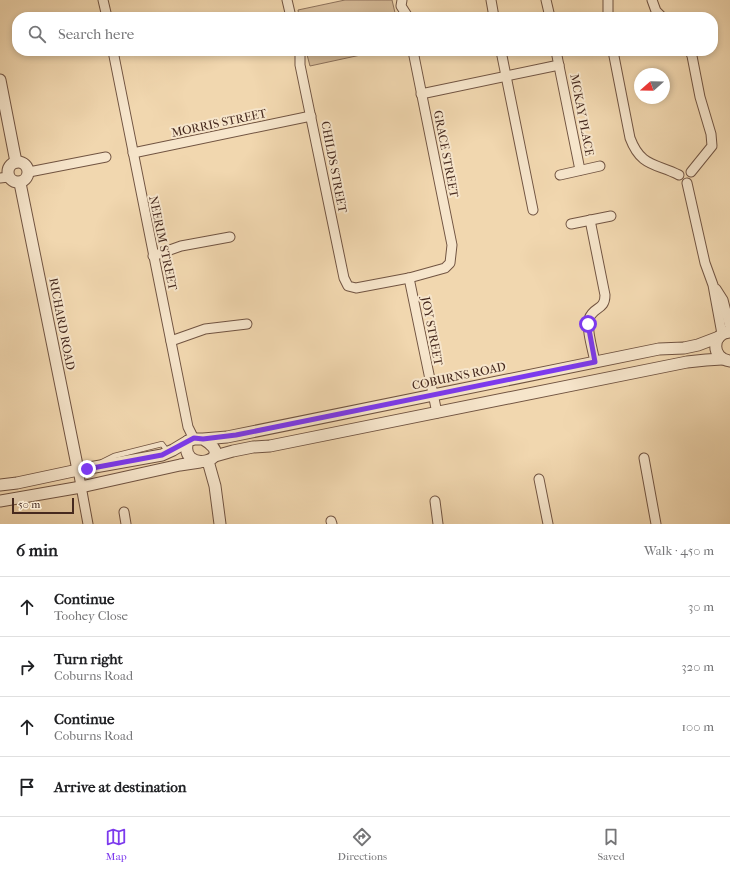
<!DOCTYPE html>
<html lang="en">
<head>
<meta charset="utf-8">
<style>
	:root { --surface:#fff; --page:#f2f2f2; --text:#202124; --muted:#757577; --line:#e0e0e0; --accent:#7c3aed }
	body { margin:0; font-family:"IM FELL French Canon",serif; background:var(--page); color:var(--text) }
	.compass { position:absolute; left:634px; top:68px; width:36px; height:36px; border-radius:50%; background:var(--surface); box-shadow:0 2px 6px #0003; rotate:250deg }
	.scale { position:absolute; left:12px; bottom:10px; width:62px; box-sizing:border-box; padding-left:4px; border:2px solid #46291e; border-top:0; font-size:11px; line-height:14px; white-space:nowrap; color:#46291e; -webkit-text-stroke:3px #f6e5cb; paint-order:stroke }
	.stop { position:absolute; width:12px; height:12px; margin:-9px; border:3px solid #7c3aed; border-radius:50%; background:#fff }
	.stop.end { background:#7c3aed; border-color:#fff; box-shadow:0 1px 4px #0008 }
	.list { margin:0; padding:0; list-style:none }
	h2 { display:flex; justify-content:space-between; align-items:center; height:52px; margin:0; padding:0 16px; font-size:17px }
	h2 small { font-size:13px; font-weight:400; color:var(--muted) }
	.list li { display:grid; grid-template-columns:26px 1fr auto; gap:12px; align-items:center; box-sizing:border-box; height:60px; padding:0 16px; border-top:1px solid var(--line) }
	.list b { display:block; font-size:15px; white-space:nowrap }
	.list p { margin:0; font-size:13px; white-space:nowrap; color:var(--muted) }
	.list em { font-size:13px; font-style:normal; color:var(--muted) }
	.icon { flex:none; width:22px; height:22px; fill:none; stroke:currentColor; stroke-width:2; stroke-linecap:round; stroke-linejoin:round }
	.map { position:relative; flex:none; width:730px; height:524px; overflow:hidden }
	.search { position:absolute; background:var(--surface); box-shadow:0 2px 6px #0003; left:12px; right:12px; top:12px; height:44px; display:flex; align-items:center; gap:10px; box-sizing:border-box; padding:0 14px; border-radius:16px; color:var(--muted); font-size:15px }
	.sheet { height:292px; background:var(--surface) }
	nav { display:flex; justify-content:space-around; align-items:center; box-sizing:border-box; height:56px; border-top:1px solid var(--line); background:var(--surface); font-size:11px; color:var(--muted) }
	nav a { display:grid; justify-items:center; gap:2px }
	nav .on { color:var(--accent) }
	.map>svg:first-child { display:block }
	.green { fill:#d4b996; stroke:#8d715a }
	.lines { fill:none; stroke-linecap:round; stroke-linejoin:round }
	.service-casing { stroke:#715442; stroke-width:6 }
	.minor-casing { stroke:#715442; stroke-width:11 }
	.tertiary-casing { stroke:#715442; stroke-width:13 }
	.service { stroke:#f6e5cb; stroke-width:4.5 }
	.minor { stroke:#f6e5cb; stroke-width:9 }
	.tertiary { stroke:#f6e5cb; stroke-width:11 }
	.route { stroke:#7c3aed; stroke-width:5 }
	.labels { text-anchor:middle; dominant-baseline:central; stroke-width:4; stroke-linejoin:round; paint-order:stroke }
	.street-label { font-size:12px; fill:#46291e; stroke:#f6e5cb }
</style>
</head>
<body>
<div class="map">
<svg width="730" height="524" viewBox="0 0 730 524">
	<rect width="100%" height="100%" fill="#f1d7af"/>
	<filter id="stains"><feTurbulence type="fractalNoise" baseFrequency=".005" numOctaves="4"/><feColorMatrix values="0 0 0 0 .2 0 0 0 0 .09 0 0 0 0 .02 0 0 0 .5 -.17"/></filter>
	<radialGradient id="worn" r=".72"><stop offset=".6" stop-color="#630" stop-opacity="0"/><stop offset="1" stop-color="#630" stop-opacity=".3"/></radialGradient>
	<!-- green -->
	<g class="green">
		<polygon points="345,0 392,0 396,17 299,17 298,10"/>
		<polygon points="306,51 379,51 310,66"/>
	</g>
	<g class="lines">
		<defs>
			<polyline id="service" points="102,462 114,456 162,444 168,452"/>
			<g id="minor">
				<polyline points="103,0 107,17"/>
				<polyline points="287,0 291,17"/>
				<polyline points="402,0 401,6 408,17"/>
				<polyline points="491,0 494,17"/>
				<polyline points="546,0 550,17"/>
				<polyline points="608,0 608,17"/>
				<polyline points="652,0 656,11 662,17"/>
				<polyline points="113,51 188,427 194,439"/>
				<polyline points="299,51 300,53 300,65 344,278 348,286 356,288 409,278 445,268 450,263 452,245 413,51"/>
				<polyline points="501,51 533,210"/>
				<polyline points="556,51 580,170"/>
				<path d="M613 51 630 138C641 167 655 163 679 175"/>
				<polyline points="690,51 692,56 700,97 711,134 712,146 691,172"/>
				<polyline points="421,94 559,65"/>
				<polyline points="133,153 311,116"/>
				<polyline points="29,172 106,157"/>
				<polyline points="560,175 600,166"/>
				<polyline points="0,178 9,177"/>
				<polyline points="687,183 705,263 713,285 722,334"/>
				<path d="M590 220 605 295C605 311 593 306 589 319 586 328 593 351 595 362"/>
				<polyline points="571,224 611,216"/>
				<polyline points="153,256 181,246 230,237"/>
				<polyline points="409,278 437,413"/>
				<polyline points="716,289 723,300 730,327"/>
				<polyline points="171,341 205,329 247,324"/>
				<polyline points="644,458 656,524"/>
				<polyline points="78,470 88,524"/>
				<polyline points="539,479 548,524"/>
				<polyline points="435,501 438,524"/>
				<polyline points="124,512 126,524"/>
				<polyline points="331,521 332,524"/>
			</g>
			<g id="tertiary">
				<polyline points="0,80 16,162"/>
				<circle cx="18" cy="172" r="10"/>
				<polyline points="20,183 78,470"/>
				<path d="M730 332C711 333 711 359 730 361"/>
				<path d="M203 439C241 461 177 475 188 441L194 439H203L227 437 659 349 684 348 698 345 719 337"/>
				<polyline points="215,456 233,451 253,447 270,446 687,362 706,360 722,359"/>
				<polyline points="208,461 215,486 220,524"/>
				<polyline points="0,485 17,483 78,470 162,455 173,450 188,441"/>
				<polyline points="0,501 81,487 180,465 200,462"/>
			</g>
		</defs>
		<!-- service casing -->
		<use href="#service" class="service-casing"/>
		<!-- minor casing -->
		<use href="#minor" class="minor-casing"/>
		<!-- tertiary casing -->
		<use href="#tertiary" class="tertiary-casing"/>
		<!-- service -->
		<use href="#service" class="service"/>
		<!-- minor -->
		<use href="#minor" class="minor"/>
		<!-- tertiary -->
		<use href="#tertiary" class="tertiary"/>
	</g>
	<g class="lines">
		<!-- route -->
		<polyline class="route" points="87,469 162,455 194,438 203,439 236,435 595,362 588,324"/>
	</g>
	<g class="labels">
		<!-- street labels -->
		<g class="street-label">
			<text transform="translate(582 115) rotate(79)">MCKAY PLACE</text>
			<text transform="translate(219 123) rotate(-12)">MORRIS STREET</text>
			<text transform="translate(446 154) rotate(79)">GRACE STREET</text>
			<text transform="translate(334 167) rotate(79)">CHILDS STREET</text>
			<text transform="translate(163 243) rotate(78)">NEERIM STREET</text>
			<text transform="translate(62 324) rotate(79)">RICHARD ROAD</text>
			<text transform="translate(432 331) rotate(79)">JOY STREET</text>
			<text transform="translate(459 376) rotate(-12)">COBURNS ROAD</text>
		</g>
	</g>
	<rect width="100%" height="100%" filter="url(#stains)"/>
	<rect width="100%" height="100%" fill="url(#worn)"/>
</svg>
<svg class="compass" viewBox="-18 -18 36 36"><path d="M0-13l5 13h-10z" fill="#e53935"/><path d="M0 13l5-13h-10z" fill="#757577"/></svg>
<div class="scale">50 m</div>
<div class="stop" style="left:588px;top:324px"></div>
<div class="stop end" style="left:87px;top:469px"></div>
<div class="search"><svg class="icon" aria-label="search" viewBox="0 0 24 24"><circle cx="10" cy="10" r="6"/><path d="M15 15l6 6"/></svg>Search here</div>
</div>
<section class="sheet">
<h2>6 min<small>Walk · 450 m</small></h2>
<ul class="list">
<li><svg class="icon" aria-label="ahead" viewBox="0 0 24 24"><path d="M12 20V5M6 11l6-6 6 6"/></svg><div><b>Continue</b><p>Toohey Close</p></div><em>30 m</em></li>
<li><svg class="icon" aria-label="right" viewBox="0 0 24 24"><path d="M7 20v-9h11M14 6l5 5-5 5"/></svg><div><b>Turn right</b><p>Coburns Road</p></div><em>320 m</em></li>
<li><svg class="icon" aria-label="ahead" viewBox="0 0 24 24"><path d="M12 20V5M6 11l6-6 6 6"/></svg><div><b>Continue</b><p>Coburns Road</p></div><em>100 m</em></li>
<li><svg class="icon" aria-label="arrive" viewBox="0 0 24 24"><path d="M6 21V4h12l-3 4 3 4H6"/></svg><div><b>Arrive at destination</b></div></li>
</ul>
</section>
<nav>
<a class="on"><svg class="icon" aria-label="map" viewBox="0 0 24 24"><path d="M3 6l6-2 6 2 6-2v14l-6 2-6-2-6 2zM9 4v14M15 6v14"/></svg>Map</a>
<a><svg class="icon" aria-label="directions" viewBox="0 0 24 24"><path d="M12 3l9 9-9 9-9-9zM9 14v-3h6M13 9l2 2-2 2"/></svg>Directions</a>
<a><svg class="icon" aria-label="saved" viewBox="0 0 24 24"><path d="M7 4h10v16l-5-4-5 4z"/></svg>Saved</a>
</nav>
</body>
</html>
